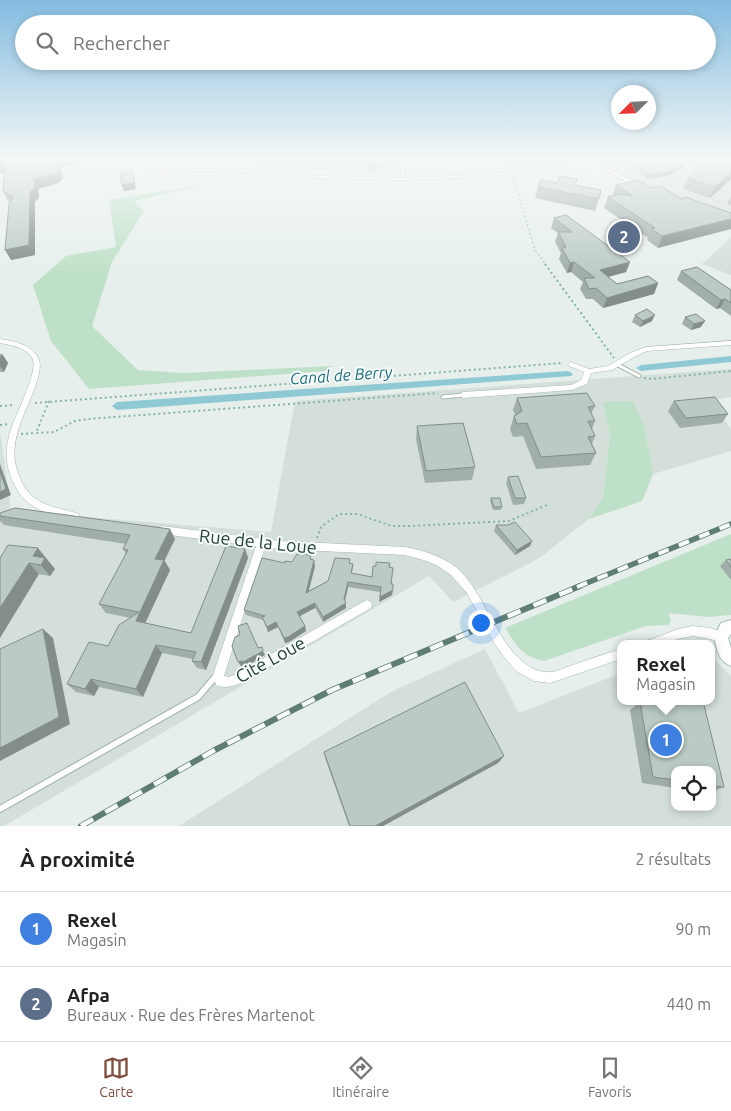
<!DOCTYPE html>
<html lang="fr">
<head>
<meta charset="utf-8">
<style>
	:root { --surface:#fff; --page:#f6f6f6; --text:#222; --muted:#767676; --line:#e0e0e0; --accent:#804e3d }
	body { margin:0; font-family:Ubuntu,sans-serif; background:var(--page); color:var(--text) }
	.controls { position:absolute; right:15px; bottom:15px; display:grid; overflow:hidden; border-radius:10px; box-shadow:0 2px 8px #0003 }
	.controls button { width:45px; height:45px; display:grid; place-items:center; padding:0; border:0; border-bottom:1px solid var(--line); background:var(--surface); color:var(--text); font:25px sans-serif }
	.compass { position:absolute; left:611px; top:85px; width:45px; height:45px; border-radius:50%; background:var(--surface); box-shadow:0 2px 8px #0003; rotate:246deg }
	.you { position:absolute; left:480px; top:622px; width:18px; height:18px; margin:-12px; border:4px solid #fff; border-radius:50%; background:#1a73e8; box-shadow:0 0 0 8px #1a73e833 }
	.badge { display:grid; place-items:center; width:32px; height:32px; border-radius:50%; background:var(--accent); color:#fff; font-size:16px; font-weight:700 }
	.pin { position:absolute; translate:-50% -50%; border:2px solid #fff; box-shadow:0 1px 5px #0006 }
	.popup { position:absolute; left:617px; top:640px; width:98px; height:65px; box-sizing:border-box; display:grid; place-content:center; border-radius:10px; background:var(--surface); filter:drop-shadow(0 1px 4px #0005); font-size:16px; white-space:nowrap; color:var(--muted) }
	.popup b { font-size:19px; color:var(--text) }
	.popup::after { content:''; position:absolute; left:50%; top:100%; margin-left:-10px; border:10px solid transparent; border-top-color:var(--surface) }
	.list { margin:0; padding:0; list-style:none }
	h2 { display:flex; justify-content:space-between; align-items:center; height:65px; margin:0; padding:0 20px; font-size:21px }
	h2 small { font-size:16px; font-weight:400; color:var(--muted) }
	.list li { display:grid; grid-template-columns:32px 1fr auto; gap:15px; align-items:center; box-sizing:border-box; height:75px; padding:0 20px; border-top:1px solid var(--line) }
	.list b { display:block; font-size:19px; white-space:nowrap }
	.list p { margin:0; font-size:16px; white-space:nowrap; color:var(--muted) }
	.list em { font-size:16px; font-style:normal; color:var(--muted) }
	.icon { flex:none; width:28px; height:28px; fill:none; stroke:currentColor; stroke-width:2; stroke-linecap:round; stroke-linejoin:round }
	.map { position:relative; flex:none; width:731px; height:826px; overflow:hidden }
	.search { position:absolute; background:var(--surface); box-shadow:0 2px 8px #0003; left:15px; right:15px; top:15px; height:55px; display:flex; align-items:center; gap:12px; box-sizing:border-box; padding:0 18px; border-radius:28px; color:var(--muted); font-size:19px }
	.sheet { height:215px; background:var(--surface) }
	nav { display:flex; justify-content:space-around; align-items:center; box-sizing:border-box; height:70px; border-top:1px solid var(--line); background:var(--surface); font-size:14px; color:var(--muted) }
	nav a { display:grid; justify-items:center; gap:2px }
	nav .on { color:var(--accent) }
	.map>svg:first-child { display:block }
	.built { fill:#d4dfda; fill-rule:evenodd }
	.green { fill:#bfe0c8 }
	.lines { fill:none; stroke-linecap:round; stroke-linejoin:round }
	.canal { fill:#8ec9d4; fill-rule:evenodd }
	.service-far2-casing { stroke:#a8b8b2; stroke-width:4 }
	.service-far1-casing { stroke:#a8b8b2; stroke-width:5 }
	.service-casing { stroke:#a8b8b2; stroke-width:8 }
	.minor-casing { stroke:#a8b8b2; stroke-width:1 }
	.secondary-casing { stroke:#a4bbb3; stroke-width:2 }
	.path-far1 { stroke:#86b3a5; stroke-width:1; stroke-dasharray:2 2.5; stroke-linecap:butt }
	.path { stroke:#86b3a5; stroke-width:2; stroke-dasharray:2 3; stroke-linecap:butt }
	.service-far2 { stroke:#fff; stroke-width:2.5 }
	.service-far1 { stroke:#fff; stroke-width:3 }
	.service { stroke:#fff; stroke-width:5.5 }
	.minor { fill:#fff; fill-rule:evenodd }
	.secondary { fill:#fff; fill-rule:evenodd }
	.rail-far1-casing { stroke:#5f7d75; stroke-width:5.5 }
	.rail-casing { stroke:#5f7d75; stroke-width:6 }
	.rail-far1 { stroke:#f7fbf9; stroke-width:4; stroke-dasharray:11; stroke-linecap:butt }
	.rail { stroke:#f7fbf9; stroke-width:4.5; stroke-dasharray:14; stroke-linecap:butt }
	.wall { fill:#a1aea9 }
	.shaded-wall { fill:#838d89 }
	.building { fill:#bbcac4; stroke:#838d89 }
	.labels { text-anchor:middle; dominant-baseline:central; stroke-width:4; stroke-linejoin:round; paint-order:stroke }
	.water-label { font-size:16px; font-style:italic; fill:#1c6f80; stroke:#f7fbf9 }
	.near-street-label { font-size:18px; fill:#24423a; stroke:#f7fbf9 }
</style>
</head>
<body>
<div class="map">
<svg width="731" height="826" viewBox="0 0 731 826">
	<rect width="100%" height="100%" fill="#e6efeb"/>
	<!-- built -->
	<g class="built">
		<polygon points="241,159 494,159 494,161 481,166 398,164 398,171 371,172 263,169"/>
		<polygon points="501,159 731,159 731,222 641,190 590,164 583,162 523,174 502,164"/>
		<polygon points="731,237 731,275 702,264"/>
		<polygon points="731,369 731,397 712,400 731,430 731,451 653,474 645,429 603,402 610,435 603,498 589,519 538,559 453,602 429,576 4,826 0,826 0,431 11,511 271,532 295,401"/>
		<path d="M485 649 519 713 621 673V701H711V656L731 676V826H179L389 693ZM675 770H712V807H675Z"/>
	</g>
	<!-- green -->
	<g class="green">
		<polygon points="207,184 134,201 144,211 112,262 92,326 138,370 183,373 332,366 326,371 89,389 51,341 33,285 66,256 116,247 109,200"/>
		<polygon points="633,401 645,429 653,474 642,501 589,519 603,498 610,435 603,402"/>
		<path d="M731 534V615L708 617 669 613 671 622 668 625 646 626 544 661C521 655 518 648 505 628Z"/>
	</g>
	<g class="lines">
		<!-- canal -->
		<g class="canal">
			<polygon points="731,356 731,362 641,371 636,368 641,365"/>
			<polygon points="568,371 573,374 571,376 117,410 112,406 117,402"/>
		</g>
		<defs>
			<polyline id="service-far2" points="401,159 403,179"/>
			<g id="service-far1">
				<polyline points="618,365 639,376"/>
				<polyline points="443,397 463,395"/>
			</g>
			<polyline id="service" points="0,809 198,697 216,676"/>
			<g id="minor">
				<polygon points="124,159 128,159 142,167 166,172 403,178 480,175 509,172 511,173 509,174 480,177 403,180 166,174 139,169"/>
				<polygon points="580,159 590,159 641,186 637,187 586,160 515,173 513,172"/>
				<path d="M0 339C14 341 34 345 39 360 41 366 39 372 38 378 29 409 7 438 17 470 21 482 26 492 36 499 49 508 65 509 79 514L80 517 79 520 76 521C62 517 48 515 36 508 25 502 18 493 13 482 0 454 9 431 21 405 25 394 36 372 33 360 29 348 11 345 0 343Z"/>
				<polygon points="731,341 731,345 647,351 634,357 612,370 591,373 587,384 572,390 463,398 459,395 463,392 571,385 581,380 584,372 569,366 568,364 571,362 589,369 608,366 630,353 646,347"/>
				<path d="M162 526 279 541 405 547C424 551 443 556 458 569 488 595 504 671 548 672 555 673 563 668 570 666 587 660 604 654 621 649V659L550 683 534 681 516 671 505 658 494 643 467 593 451 575 438 566 427 561 405 555 279 549 265 547 224 676 229 677 234 675 363 602 367 600 371 602 372 605 371 608 241 683C232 686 225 689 216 685L213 675 256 546 162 534 159 533 158 530 159 527Z"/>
				<polygon points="693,626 710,628 725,633 726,637 725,641 721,642 710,639 693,636 678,639 667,644 647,644 648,640 652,639 678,629"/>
			</g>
			<path id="secondary" d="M731 620V634L728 638 731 648V666C718 661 717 649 714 637L721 623Z"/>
		</defs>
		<!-- service-far2 casing -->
		<use href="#service-far2" class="service-far2-casing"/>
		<!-- service-far1 casing -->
		<use href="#service-far1" class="service-far1-casing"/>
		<!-- service casing -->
		<use href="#service" class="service-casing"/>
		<!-- minor casing -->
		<use href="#minor" class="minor-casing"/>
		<!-- secondary casing -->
		<use href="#secondary" class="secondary-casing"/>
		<!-- path-far1 -->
		<g class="path-far1">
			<polyline points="508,159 511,167"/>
			<polyline points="513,177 535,250 546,265"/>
		</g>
		<!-- path -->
		<g class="path">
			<polyline points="545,264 614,358"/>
			<polyline points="644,378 652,379 731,371"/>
			<polyline points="49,401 36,433 54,432 75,421 88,419 438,393"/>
			<polyline points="35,403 563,363"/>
			<polyline points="0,406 15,405"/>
			<polyline points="0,425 9,424"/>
			<polyline points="21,434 36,433"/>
			<polyline points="317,538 321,527 339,514 357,514 392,526 410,526 509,521 547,505"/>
		</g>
		<!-- service-far2 -->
		<use href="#service-far2" class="service-far2"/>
		<!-- service-far1 -->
		<use href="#service-far1" class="service-far1"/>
		<!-- service -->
		<use href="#service" class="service"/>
		<!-- minor -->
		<use href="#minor" class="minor"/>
		<!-- secondary -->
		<use href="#secondary" class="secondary"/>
		<defs>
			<polyline id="rail-far1" points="577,587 731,524"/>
			<polyline id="rail" points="81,826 213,751 332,690 580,586"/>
		</defs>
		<!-- rail-far1 casing -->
		<use href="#rail-far1" class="rail-far1-casing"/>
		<!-- rail casing -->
		<use href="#rail" class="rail-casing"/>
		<!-- rail-far1 -->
		<use href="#rail-far1" class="rail-far1"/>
		<!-- rail -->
		<use href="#rail" class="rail"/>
	</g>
	<!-- wall -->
	<g class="wall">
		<polygon points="0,159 6,160 76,163 61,168 63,178 58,183 38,189 39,197 35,202 35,255 11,260 10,202 8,201 3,191 5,172 0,174"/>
		<polygon points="325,159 377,159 377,170 369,171 362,159 327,163"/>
		<polygon points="630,159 636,159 644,161 667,164 685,165 671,175 647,179 629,161"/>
		<polygon points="730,162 728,167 731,168 731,178 730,180 710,198 683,189 688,178"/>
		<polygon points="577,179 575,185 601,190 595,211 535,198 538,187"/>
		<polygon points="616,185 651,188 682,199 658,248 647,240 648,238 604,208 608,197 612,196"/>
		<polygon points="731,196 731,205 727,204"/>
		<polygon points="554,218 630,262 626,272 608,277 617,284 658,283 654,294 603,308 593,299 586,299 580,289 583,282 571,272 567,273 559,259 561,253 555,242 558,233 551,228"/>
		<polygon points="681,271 731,290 731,316 720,308 716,309 677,280"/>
		<polygon points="635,315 652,321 640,327 632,322"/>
		<polygon points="685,317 701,327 691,330 682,324"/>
		<polygon points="0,354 2,354 8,363 4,372 0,372"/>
		<polygon points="517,398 595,406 591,414 595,421 592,429 595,436 592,444 596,453 590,465 536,469 523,436 513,437 510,429 514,416 515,415 513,410"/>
		<polygon points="674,401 728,414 722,423 680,428 668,411"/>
		<polygon points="417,426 475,467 472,480 425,483 416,439"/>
		<polygon points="508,477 526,498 524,504 513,505 506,483"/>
		<polygon points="491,498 502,507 501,510 493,510 490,501"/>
		<polygon points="0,513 175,539 164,560 170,570 145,623 191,633 245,549 248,558 206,670 197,668 192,661 193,659 162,653 143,697 99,687 94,696 76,692 67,684 108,646 131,618 106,613 99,604 126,554 123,549 126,544 4,525 0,521"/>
		<polygon points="496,525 532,541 530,546 515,555 494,531"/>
		<polygon points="0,558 47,559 47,560 55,569 50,576 39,574"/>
		<polygon points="350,559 350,563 353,564 352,573 372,577 376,566 390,563 391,584 393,584 392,595 379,602 380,592 348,587 345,601 346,608 323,622 315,608 300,616 306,631 289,642 285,643 278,627 268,632 263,620 246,615 244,610 292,562 311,560 314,560 315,566 308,591 328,581"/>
		<polygon points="731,559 731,579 730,579 720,566 726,560"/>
		<polygon points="640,702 675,770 675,788 642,783 630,710"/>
		<polygon points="324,752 504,756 498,763 383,826 349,826 325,758"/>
		<polygon points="712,786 724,787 712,792"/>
	</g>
	<!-- shaded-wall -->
	<g class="shaded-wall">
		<polygon points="57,159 82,159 76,163 61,168 63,178 58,183 38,189 39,197 35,202 35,255 11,260 5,250 30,192 34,179"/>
		<polygon points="327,159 362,159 327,163"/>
		<polygon points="535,159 554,159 534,163"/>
		<polygon points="6,161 11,170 0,174 0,163"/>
		<polygon points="687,161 685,165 671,175 647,179 649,175"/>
		<polygon points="132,171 136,189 124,191 122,185"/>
		<polygon points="731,173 731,178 730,180 710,198 715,187"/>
		<polygon points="731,219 731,229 658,248 662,236"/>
		<polygon points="574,262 571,272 567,273 570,263"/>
		<polygon points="630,262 626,272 596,280 600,270"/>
		<polygon points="658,283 654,294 603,308 607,298"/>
		<polygon points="725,299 720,308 716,309 721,300"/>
		<polygon points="655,315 652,321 640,327 643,321"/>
		<polygon points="705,321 701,327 691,330 694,324"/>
		<polygon points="2,354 8,363 4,372 0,366 0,358"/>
		<polygon points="0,464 11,495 0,500"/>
		<polygon points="170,529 175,539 161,568 155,559"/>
		<polygon points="532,541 530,546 515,555 517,550"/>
		<polygon points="38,548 55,569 50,576 33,556"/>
		<polygon points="245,549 248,558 206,670 201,662"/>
		<polygon points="164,560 170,570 142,630 136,621"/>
		<polygon points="314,560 315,566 307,598 306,593"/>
		<polygon points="29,563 39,574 0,638 0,608"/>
		<polygon points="348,582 348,587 344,604 344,599"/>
		<polygon points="393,590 392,595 379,602 380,597"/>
		<polygon points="315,603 315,608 298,617 297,612"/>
		<polygon points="346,603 346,608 323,622 323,617"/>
		<polygon points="276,622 278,627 268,632 267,627"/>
		<polygon points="305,626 306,631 289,642 285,643 284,638"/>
		<polygon points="43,629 53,638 70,724 0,761 0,748"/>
		<polygon points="156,645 162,653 143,697 136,689"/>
		<polygon points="263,651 265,655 245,667 244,665 241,666 238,662"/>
		<polygon points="91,679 99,687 94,696 85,689"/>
		<polygon points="504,756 498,763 383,826 375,826"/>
	</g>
	<!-- building -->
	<g class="building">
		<polygon points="0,159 6,160 6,159 58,159 59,169 54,174 34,179 35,188 30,192 29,245 5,250 9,204 13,197 3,191 6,161 0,163"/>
		<polygon points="368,159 377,159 369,160"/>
		<polygon points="632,159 636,159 644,161 651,159 667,164 675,159 680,159 687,161 672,171 649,175"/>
		<polygon points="713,159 718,159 730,162 726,166 731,168 731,173 715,187 688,178"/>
		<polygon points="132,171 135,183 122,185 120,173"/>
		<polygon points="560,176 577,179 575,185 601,190 599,199 538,187 541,180 558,183"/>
		<polygon points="639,180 651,188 660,186 682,199 685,197 731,213 731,219 662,236 651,229 655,228 608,197 622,194 633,196 616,185"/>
		<polygon points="566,215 630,262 600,270 617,284 648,276 658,283 607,298 596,288 589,289 584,278 595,278 574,262 570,263 562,248 566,247 558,232 572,232 554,218"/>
		<polygon points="697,267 731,290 731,303 725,299 721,300 681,271"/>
		<polygon points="647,309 655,315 643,321 635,315"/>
		<polygon points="696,314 705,321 694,324 685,317"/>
		<polygon points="587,393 595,406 588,407 595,421 588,421 595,436 588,437 596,453 541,457 527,423 517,424 514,416 522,411 517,398"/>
		<polygon points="715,397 728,414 686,418 674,401"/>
		<polygon points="463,423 475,467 426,471 417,426"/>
		<polygon points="0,471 6,489 0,492"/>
		<polygon points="518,476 526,498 515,498 508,477"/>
		<polygon points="491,498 500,498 502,507 494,507"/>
		<polygon points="15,508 170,529 155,559 164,560 136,621 191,633 226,546 245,549 201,662 192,661 196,652 156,645 136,689 91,679 85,689 67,684 89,642 108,646 119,625 139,612 99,604 128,550 123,549 130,535 0,516 0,513"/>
		<polygon points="515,522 532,541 517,550 496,525 508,525"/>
		<polygon points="8,545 38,548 33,556 45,558 41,565 29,563 0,608 0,558"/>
		<polygon points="297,554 311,555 310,559 314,560 306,593 328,581 335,558 350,559 349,563 353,564 351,573 372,577 373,566 376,566 376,562 390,563 389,567 393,568 391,584 393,584 393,590 380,597 381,587 348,582 344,599 346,603 323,617 315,603 297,612 305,626 288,637 284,638 276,622 267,627 262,617 265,616 244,610 262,558 285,563 285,561 292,562"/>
		<polygon points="731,559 731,567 726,560"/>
		<polygon points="247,623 258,648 262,647 263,651 243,662 242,661 238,662 232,646 235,637 240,635 238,626"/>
		<polygon points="43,629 59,717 0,748 0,649"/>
		<polygon points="465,682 504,756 375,826 350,826 324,752"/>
		<polygon points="642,701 703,701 724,787 712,786 712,770 675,770 675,780 653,777 640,702"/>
	</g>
	<!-- sky -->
	<linearGradient id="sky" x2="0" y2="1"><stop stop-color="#84bce0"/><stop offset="0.58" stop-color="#f4f8f6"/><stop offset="1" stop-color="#f4f8f6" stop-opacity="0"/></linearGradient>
	<rect width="731" height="274" fill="url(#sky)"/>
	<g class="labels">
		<!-- water labels -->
		<g class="water-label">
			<text transform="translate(341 375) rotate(-4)">Canal de Berry</text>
		</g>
		<!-- near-street labels -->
		<g class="near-street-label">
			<text transform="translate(258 541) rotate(6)">Rue de la Loue</text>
			<text transform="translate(270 659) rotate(-29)">Cité Loue</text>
		</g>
	</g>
</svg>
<div class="controls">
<button><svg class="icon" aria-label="locate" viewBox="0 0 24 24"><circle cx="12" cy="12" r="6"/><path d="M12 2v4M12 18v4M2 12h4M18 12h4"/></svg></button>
</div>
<svg class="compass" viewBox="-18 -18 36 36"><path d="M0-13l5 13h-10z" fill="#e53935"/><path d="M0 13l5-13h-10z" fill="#767676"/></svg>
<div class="you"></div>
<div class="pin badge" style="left:666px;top:740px;background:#3f7fe0">1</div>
<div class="popup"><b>Rexel</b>Magasin</div>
<div class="pin badge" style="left:624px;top:237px;background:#5c6f8a">2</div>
<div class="search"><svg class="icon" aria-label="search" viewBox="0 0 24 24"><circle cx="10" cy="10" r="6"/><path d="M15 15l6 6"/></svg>Rechercher</div>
</div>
<section class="sheet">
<h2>À proximité<small>2 résultats</small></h2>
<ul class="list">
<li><span class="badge" style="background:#3f7fe0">1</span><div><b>Rexel</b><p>Magasin</p></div><em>90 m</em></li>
<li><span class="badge" style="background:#5c6f8a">2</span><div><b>Afpa</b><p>Bureaux · Rue des Frères Martenot</p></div><em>440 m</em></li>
</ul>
</section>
<nav>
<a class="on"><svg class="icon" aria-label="map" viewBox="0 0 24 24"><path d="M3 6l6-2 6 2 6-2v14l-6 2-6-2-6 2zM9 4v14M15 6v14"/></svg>Carte</a>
<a><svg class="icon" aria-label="directions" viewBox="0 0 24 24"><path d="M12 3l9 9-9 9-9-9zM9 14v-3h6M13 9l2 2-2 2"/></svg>Itinéraire</a>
<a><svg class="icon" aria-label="saved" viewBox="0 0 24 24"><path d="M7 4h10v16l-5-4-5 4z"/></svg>Favoris</a>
</nav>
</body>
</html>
